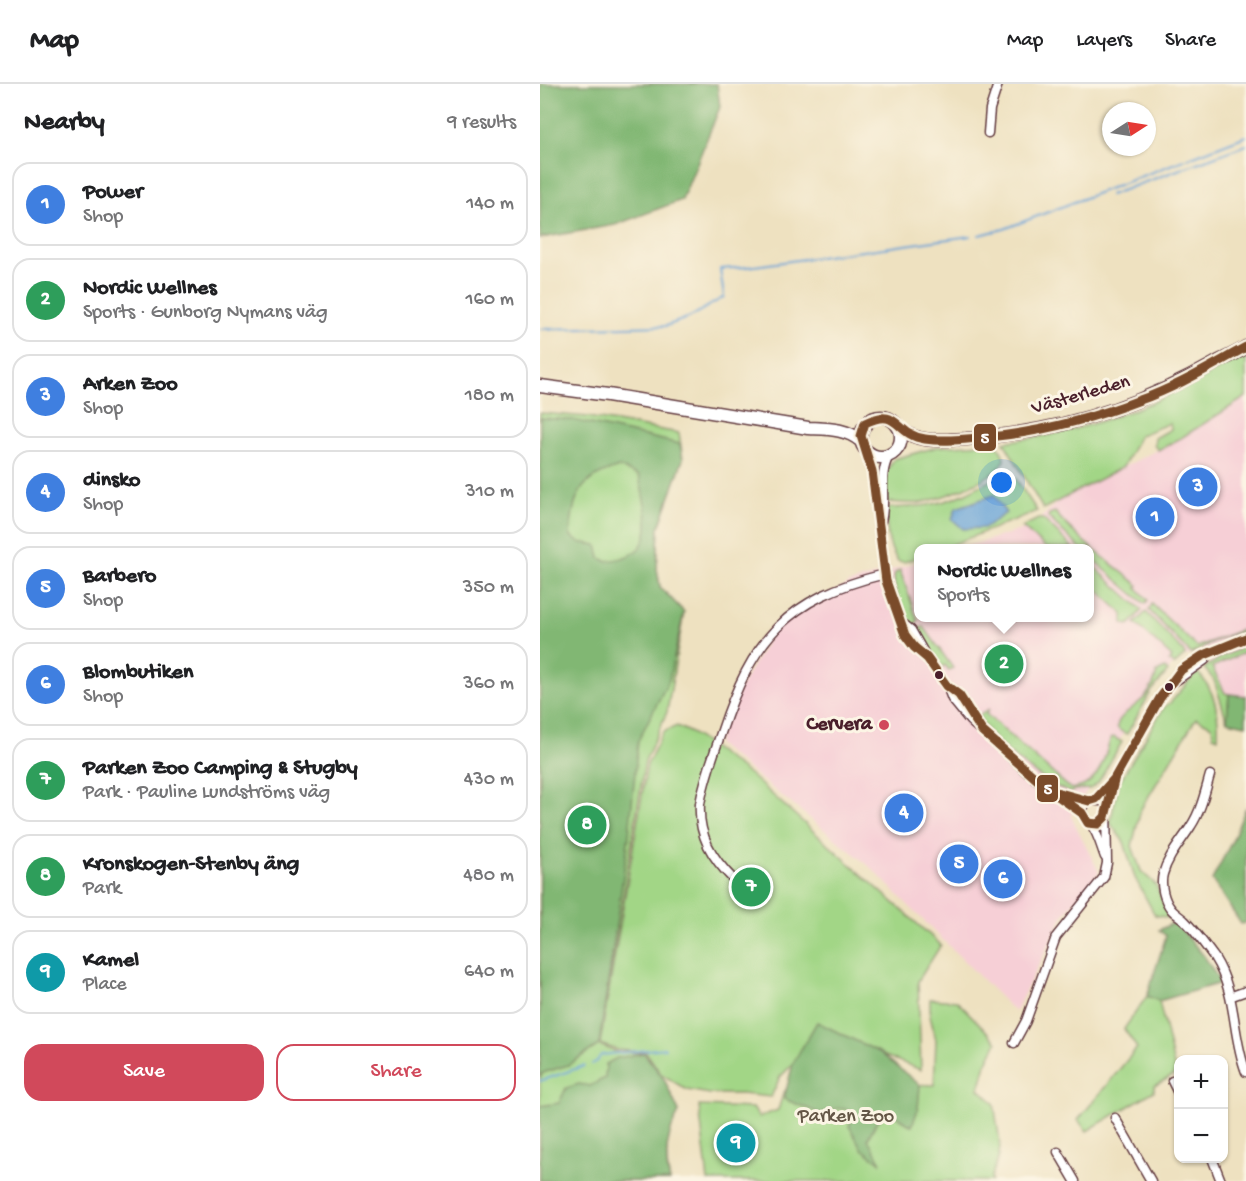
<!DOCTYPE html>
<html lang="en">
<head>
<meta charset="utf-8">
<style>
	:root { --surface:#fff; --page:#f6f6f6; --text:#202124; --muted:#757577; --line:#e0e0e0; --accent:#d1495b }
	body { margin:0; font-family:"Gochi Hand",sans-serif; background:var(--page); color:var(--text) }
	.controls { position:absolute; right:18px; bottom:18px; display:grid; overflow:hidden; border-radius:12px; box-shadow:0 2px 4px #0004 }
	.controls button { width:54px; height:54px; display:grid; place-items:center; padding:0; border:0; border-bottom:2px solid var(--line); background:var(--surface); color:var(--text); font:30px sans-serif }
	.compass { position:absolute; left:562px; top:18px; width:54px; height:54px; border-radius:50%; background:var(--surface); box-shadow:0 2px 4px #0004; rotate:78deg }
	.you { position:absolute; left:462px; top:399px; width:21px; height:21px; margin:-15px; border:4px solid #fff; border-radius:50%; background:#1a73e8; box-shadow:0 0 0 9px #1a73e833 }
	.badge { display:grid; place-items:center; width:39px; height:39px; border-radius:50%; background:var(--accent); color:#fff; font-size:20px; font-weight:700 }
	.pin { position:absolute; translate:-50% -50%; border:3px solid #fff; box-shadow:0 2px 6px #0006 }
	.popup { position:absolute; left:374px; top:460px; width:180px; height:78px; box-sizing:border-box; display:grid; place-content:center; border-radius:12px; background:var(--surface); filter:drop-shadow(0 2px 4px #0005); font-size:20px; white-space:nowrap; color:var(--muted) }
	.popup b { font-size:22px; color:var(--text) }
	.popup::after { content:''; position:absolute; left:50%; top:100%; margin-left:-12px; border:12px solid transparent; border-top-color:var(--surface) }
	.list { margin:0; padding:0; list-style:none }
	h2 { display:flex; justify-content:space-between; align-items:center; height:78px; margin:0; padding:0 24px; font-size:26px }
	h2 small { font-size:20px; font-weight:400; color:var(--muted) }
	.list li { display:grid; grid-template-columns:39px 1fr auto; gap:18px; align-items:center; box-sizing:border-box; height:84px; margin:0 12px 12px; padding:0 12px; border:2px solid var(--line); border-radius:18px }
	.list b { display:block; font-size:22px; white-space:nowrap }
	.list p { margin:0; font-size:20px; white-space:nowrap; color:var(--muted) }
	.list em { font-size:20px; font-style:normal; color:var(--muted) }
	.actions { display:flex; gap:12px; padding:18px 24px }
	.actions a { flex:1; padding:14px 0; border:2px solid var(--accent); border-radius:18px; text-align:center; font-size:21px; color:var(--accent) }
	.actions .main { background:var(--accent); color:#fff }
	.map { position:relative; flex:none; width:706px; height:1097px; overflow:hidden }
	header { display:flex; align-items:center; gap:36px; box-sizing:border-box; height:84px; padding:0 30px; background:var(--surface); border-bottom:2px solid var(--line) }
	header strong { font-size:28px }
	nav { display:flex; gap:33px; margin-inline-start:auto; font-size:21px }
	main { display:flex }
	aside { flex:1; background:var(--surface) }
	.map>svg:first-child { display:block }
	.built { fill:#f6cfd6 }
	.green { fill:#a2d686; stroke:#767a58; stroke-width:1.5 }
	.forest { fill:#81b773; stroke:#666b4f; stroke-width:1.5; fill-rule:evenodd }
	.water { fill:#65a1d6; stroke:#586080; stroke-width:1.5 }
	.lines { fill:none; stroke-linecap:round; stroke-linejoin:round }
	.stream { stroke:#65a1d6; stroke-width:2 }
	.minor-casing { stroke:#633c41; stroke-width:11 }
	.secondary-casing { stroke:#633c41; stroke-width:15 }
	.minor { stroke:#fff; stroke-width:8 }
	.secondary { stroke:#fff; stroke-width:12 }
	.bus-1-casing { stroke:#fcf5e5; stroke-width:14 }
	.bus-1 { stroke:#7a4b2a; stroke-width:9 }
	.bus-dot { fill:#4a1f2b; stroke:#fcf5e5; stroke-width:2 }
	.poi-dot { fill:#d1495b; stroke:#fcf5e5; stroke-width:2 }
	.labels { text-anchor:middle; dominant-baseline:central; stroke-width:6; stroke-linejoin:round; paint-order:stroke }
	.street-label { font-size:20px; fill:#4a1f2b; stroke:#fcf5e5 }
	.poi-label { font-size:20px; font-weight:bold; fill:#4a1f2b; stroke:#fcf5e5; text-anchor:end }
	.park-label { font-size:20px; fill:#645646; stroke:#fcf5e5 }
	.line-badge { stroke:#fcf5e5; stroke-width:2 }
	.badge-label { font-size:16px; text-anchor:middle; font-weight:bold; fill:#fff }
</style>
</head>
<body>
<header>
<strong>Map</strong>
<nav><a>Map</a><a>Layers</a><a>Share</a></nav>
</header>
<main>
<aside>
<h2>Nearby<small>9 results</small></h2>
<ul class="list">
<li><span class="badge" style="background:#3f7fe0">1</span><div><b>Power</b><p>Shop</p></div><em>140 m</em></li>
<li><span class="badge" style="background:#2e9e5b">2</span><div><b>Nordic Wellnes</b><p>Sports · Gunborg Nymans väg</p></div><em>160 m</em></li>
<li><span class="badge" style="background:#3f7fe0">3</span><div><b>Arken Zoo</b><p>Shop</p></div><em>180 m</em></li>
<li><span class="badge" style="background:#3f7fe0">4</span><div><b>dinsko</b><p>Shop</p></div><em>310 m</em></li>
<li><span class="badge" style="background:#3f7fe0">5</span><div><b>Barbero</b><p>Shop</p></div><em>350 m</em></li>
<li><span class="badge" style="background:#3f7fe0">6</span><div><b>Blombutiken</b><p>Shop</p></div><em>360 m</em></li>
<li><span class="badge" style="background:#2e9e5b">7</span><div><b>Parken Zoo Camping &amp; Stugby</b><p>Park · Pauline Lundströms väg</p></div><em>430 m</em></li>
<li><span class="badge" style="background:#2e9e5b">8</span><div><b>Kronskogen-Stenby äng</b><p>Park</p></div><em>480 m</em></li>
<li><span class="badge" style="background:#0f9aa8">9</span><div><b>Kamel</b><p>Place</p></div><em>640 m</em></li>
</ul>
<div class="actions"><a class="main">Save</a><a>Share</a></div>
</aside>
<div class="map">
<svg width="706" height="1097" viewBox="0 0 706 1097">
	<rect width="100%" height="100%" fill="#fcf5e5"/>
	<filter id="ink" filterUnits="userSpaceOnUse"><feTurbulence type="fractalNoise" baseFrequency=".0167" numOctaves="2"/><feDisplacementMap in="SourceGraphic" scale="12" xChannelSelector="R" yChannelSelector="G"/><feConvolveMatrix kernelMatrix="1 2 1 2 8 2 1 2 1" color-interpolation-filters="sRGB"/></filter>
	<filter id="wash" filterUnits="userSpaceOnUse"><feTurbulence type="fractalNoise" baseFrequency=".008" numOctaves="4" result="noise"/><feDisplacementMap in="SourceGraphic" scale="24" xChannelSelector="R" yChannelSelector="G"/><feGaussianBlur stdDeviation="1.35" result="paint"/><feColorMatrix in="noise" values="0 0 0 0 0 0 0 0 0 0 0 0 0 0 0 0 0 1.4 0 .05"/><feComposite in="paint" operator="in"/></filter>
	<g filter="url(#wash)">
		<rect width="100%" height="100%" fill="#eee1c0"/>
		<!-- built -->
		<polygon class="built" points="706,313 706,612 685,609 663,564 653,571 642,572 615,600 531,732 559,788 525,829 475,928 328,781 177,660 189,623 235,543 310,499 378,478 378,534 550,534 550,464 421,464 491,443 522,414 641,354"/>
		<!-- green -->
		<g class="green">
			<path d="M706 269V313L641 354 618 366 614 361 615 354 631 345 630 339 600 351 583 383 503 425 464 358C482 355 501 353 519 349 585 333 649 305 706 269Z"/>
			<path d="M0 329 48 333 139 349 143 375 119 443 117 485 120 503 144 528 127 628 105 677 59 961 77 968 104 969 120 988 106 968 78 966 60 960 107 681 123 648 137 642 153 650 209 690 401 861 378 897 381 986 320 962 258 975 240 993 231 1013 201 1010H170L147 1006 120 989 139 1028C126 1051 124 1072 130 1097H0Z"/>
			<path d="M456 359C459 364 464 370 464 375 463 393 395 417 379 419 369 420 357 418 346 418V388L354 375 397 363Z"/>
			<path d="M469 390 476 395 497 427 404 464H378V473L364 478 358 477C347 462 346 443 346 425L347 424C377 423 399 422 426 409 441 402 453 393 469 390Z"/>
			<path d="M515 428C539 457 569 477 598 501L597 504 608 516 605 520 550 473V464H540L508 433 509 430Z"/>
			<polygon points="498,435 503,435 533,464 506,464 482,443"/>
			<polygon points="550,479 602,526 590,540 587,541 583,539 583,530 550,499"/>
			<path d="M360 486 378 537 373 542C364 532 350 502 355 489Z"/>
			<polygon points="612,520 657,563 706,544 706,547 679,555 651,570 609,526"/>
			<polygon points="606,528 643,567 645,571 634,581 629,577 632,573 595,539"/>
			<polygon points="381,543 384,543 413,584 409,586 405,581 402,583 389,568 375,548"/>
			<polygon points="706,562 706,568 672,583 685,609 689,610 687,637 674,596 664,584 680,574"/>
			<path d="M625 584 628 587 611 608 587 650C560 642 598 621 604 614 611 606 615 597 617 588Z"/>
			<path d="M657 588C676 606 679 630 678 654L673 652 672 642 656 634 601 725 592 762 601 787 616 801 629 834 615 831 595 794 584 758 570 739 579 698 624 623 630 619Z"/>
			<path d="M449 625 446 630 531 705C535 703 540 704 545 701 562 691 565 670 571 654L574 653 582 658 558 699 550 705 534 706 531 709C502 698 452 660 438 632Z"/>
			<polygon points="607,912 619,917 636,990 614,1002 614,1007 547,1047 538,1036 597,964 584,945"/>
			<polygon points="390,915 417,917 457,958 446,980 439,1005 454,1019 460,1059 459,1072 451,1094 452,1097 168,1097 159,1022 213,1024 219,1033 238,1026 243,1010 252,996 394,1001 396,956 390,932"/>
		</g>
		<!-- forest -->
		<g class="forest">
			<polygon points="0,0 177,0 180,23 142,116 75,141 0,154"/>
			<path d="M0 334 33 336 140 360 143 375 119 443 117 485 120 503 144 528 129 596 98 657 89 751 59 961 28 981 3 989 0 993ZM79 383 99 392C107 432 122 472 66 477L60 474 57 461 38 458 30 451C34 409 39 396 79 383Z"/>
			<polygon points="689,610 706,612 706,641 687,637"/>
			<polygon points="706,723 706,839 701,840 672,796 693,755"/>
			<polygon points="635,838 664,872 681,899 619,917 607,912 626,852 619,846"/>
			<path d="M277 938 339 968 380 1001 378 1025 372 1042 351 1029C337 1033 334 1042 328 1055L341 1079 322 1065 309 1042 312 1035 311 1027C299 1023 292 1024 281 1030L244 1015 253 979Z"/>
			<path d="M104 969 124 995 139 1028C127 1050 123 1073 130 1097H0V1022L19 1019 26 1004 39 1000 50 1002 65 994 66 980 77 974Z"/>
		</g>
		<!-- water -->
		<polygon class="water" points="454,411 466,429 444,444 423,445 412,435 416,424"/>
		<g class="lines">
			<!-- stream -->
			<g class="stream">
				<polyline points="570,111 706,61"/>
				<polyline points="439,151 464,145 706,52"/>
				<polyline points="0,245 126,242 150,233 184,213 180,185 207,183 430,152"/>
				<polyline points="52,980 57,977 61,971 125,964"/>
				<polyline points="0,997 44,982"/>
			</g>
		</g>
	</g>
	<g filter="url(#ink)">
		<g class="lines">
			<defs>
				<g id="minor">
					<polyline points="448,49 450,25 458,0"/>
					<path d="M325 366C329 376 333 387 334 398 336 413 334 427 340 441 345 486 348 540 385 572"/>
					<path d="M340 441C348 418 337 393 349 372"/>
					<polyline points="360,537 371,546 387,574 407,602 412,615 430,637 495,696 542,729"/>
					<polyline points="634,598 665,576"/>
					<polyline points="408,603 419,611 440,644"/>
					<path d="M670 691C665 708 661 727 651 742 641 758 628 772 623 790 620 801 624 816 631 825 635 830 641 833 645 837 656 848 665 861 674 873 698 911 691 949 706 988"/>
					<polyline points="515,708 549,717"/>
					<polyline points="556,715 574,695 620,614 633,599 641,586 662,572 706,554"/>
					<path d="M561 717H549C545 720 542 724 542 729 543 736 547 737 551 741 558 749 561 763 565 773"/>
					<path d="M194 796C172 774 158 752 160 720 164 696 173 672 181 649 212 555 246 514 345 490"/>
					<polyline points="692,912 706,907"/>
					<polyline points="474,959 486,937 516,853 564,793 567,779 566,722 574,695"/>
					<polyline points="632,997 638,1009"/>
					<polyline points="575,1034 611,1097"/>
					<polyline points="518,1068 535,1097"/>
					<polyline points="672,1074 681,1097"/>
				</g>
				<g id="secondary">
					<path d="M0 302 68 311 268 344C287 345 306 344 321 357"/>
					<circle cx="341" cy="353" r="20"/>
					<path d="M360 344C378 360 403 356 426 355 513 349 597 324 674 280 684 274 696 270 706 263"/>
				</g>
			</defs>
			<!-- minor casing -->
			<use href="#minor" class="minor-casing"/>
			<!-- secondary casing -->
			<use href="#secondary" class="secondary-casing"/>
			<!-- minor -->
			<use href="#minor" class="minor"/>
			<!-- secondary -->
			<use href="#secondary" class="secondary"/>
			<defs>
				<g id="bus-1">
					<path d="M706 263C671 282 637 303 600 316 551 335 501 348 449 353 428 355 405 358 385 355 354 351 360 322 325 339L321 352 332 387 346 497 365 551 374 563 387 574 407 602 419 611 442 647 509 706 549 717 556 715 574 695 620 614 641 586 662 572 706 554"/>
					<polyline points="518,712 542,729 548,739 558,740 565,733 574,697"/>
				</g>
			</defs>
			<!-- bus-1 casing -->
			<use href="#bus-1" class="bus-1-casing"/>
			<!-- bus-1 -->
			<use href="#bus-1" class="bus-1"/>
		</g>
	</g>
	<!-- markers -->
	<g class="bus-dot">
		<circle cx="399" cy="591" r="5"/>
		<circle cx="629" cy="603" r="5"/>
	</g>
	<circle class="poi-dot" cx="344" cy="641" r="6"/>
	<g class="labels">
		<!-- street labels -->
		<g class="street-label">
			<text transform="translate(541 312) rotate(-16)">Västerleden</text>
		</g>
		<!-- poi labels -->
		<g class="poi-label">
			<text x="332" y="641">Cervera</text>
		</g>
		<!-- park labels -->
		<g class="park-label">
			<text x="306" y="1033">Parken Zoo</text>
		</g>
	</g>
	<g class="line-badge">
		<rect x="433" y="339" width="24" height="29" rx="6" fill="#7a4b2a"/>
		<rect x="496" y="690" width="23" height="29" rx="6" fill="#7a4b2a"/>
	</g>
	<g class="badge-label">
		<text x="445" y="359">5</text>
		<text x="508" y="710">5</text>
	</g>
</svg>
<div class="controls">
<button>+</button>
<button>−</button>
</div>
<svg class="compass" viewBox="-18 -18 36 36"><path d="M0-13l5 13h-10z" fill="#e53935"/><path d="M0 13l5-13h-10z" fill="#757577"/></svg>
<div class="you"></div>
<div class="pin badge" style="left:615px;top:433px;background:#3f7fe0">1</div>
<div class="pin badge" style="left:464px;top:580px;background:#2e9e5b">2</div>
<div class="popup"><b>Nordic Wellnes</b>Sports</div>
<div class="pin badge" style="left:658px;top:403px;background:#3f7fe0">3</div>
<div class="pin badge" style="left:364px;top:729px;background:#3f7fe0">4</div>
<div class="pin badge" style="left:419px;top:780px;background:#3f7fe0">5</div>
<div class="pin badge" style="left:463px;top:795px;background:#3f7fe0">6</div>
<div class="pin badge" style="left:211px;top:803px;background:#2e9e5b">7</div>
<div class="pin badge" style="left:47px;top:741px;background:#2e9e5b">8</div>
<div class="pin badge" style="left:196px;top:1059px;background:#0f9aa8">9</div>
</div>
</main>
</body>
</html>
